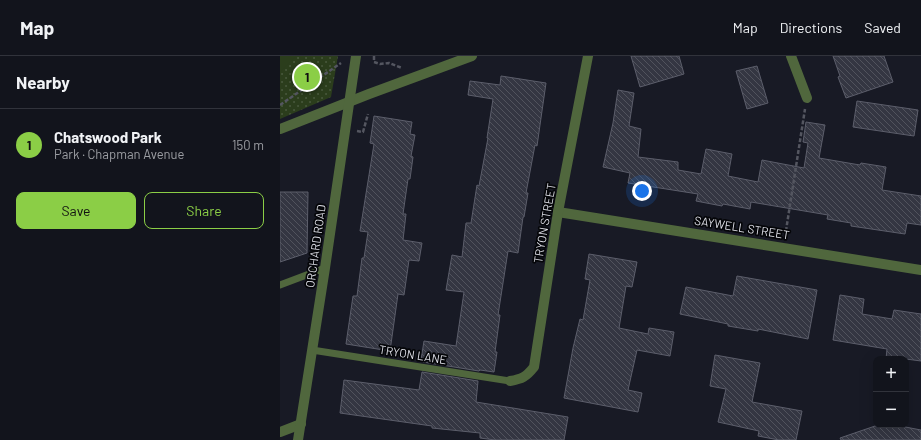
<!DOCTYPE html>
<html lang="en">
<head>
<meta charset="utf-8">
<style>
	:root { --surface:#12141c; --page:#1b1d25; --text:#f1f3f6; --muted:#9c9ea3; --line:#31333b; --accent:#8bce46 }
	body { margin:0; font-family:Barlow,sans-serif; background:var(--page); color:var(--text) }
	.controls { position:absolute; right:12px; bottom:12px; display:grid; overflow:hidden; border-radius:8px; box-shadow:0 4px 16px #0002 }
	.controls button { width:36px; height:36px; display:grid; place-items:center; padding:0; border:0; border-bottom:1px solid var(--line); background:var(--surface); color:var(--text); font:20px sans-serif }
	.you { position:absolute; left:362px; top:135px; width:14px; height:14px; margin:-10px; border:3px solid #fff; border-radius:50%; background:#1a73e8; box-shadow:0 0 0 6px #1a73e833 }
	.badge { display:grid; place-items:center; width:26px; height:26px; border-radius:50%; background:var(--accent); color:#111; font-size:13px; font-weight:700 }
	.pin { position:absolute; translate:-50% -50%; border:2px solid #fff; box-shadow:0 1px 4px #0006 }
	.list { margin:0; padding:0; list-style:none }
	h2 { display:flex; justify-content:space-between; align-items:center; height:52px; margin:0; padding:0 16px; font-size:17px }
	h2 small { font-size:13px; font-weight:400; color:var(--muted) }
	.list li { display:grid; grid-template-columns:26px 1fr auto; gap:12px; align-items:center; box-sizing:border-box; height:72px; padding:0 16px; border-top:1px solid var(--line) }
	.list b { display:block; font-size:15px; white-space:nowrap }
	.list p { margin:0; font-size:13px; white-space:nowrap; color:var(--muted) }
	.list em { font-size:13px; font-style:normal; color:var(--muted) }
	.actions { display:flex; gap:8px; padding:12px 16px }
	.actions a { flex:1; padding:9px 0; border:1px solid var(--accent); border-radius:8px; text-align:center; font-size:14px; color:var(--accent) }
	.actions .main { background:var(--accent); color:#111 }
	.map { position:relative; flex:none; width:641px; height:384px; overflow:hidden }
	header { display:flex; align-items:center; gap:24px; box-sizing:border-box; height:56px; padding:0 20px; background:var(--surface); border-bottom:1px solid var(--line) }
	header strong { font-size:19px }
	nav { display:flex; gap:22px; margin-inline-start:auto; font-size:14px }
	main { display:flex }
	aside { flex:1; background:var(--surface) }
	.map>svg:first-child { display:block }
	.park { fill:url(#park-dots) }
	.pitch { fill:#2b3d1c }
	.building { fill:url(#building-back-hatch); stroke:#5c5e6b }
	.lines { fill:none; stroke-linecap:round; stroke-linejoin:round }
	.path { stroke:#545660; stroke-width:2.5; stroke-dasharray:4 2; stroke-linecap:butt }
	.service { stroke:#50673d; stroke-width:7 }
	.minor { stroke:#50673d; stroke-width:10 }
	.tertiary { stroke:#50673d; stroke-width:10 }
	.labels { text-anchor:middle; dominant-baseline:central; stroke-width:3.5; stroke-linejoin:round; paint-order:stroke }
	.street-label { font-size:12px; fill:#dddee6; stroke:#050609 }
</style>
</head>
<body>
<header>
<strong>Map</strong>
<nav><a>Map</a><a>Directions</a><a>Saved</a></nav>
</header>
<main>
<aside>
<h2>Nearby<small></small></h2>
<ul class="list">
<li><span class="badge">1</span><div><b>Chatswood Park</b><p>Park · Chapman Avenue</p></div><em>150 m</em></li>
</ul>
<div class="actions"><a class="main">Save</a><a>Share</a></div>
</aside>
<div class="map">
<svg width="641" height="384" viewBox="0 0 641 384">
	<defs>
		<pattern id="park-dots" width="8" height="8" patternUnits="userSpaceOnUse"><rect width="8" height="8" fill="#2b3d1c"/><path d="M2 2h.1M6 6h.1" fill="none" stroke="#49593d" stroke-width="1.8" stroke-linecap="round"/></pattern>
		<pattern id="building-back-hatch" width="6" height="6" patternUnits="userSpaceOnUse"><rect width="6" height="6" fill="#343642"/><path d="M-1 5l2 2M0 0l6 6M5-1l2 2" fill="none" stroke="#51535d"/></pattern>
	</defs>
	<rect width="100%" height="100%" fill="#181a25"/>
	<!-- park -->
	<polygon class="park" points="0,0 58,0 51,41 0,63"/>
	<!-- pitch -->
	<polygon class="pitch" points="0,0 16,0 0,16"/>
	<!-- building -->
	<g class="building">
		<polygon points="351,0 399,0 404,18 360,31"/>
		<polygon points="553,0 604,0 613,26 566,42 558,21 560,20"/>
		<polygon points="477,10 488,47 467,53 456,15"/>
		<polygon points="221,20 266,27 257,90 255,89 246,137 248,137 244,161 243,161 238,197 228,195 218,259 220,259 215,296 217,296 214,316 200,314 199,315 143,306 143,305 141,304 144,285 176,290 184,236 166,234 172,199 182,201 186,167 191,167 197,129 199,130 208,82 207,82 213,43 188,39 190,25 220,29"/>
		<polygon points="338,34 354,37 349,70 361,73 358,101 398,106 398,114 421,118 426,93 452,98 448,120 478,126 482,104 524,112 528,87 523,86 526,66 545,69 539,102 580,109 581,107 606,111 602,134 641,140 641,169 627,167 625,178 571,170 571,167 547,163 548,159 471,146 470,153 443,148 442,150 416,145 418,138 348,127 350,117 323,111 333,67"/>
		<polygon points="577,45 638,54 634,80 573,71"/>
		<polygon points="94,60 132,66 130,78 135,79 131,100 133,101 130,123 128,123 123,158 126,158 123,184 142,187 139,205 129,204 124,239 118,238 110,295 66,288 73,240 77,240 82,202 84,202 88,176 80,175 94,88 90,87"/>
		<polygon points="0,136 28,136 27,197 0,206"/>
		<polygon points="309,198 357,206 352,231 346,230 339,272 368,278 369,272 394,276 390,300 357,294 348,334 362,337 358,356 284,342 293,292 300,263 303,264 310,224 305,223"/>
		<polygon points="457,220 537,234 528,283 478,273 478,275 448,270 448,268 400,258 406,231 453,240"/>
		<polygon points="560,239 584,243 582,258 612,263 614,254 641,258 641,305 626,303 606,303 607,293 553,284"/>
		<polygon points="435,299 480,307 472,346 522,355 516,384 499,384 478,380 479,375 438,366 446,333 430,330"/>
		<polygon points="142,316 198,325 196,346 288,361 284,384 215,384 200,382 200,377 152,372 152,370 60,357 64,324 139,334"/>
		<polygon points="598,369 615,369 641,374 641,384 561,384 560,382"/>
	</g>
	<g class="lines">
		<!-- path -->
		<g class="path">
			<polyline points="94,0 94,6 100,8 109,7 122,12"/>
			<polyline points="0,49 61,7"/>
			<polyline points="77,75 83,76 88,58"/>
			<polyline points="505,181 525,53"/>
		</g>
		<!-- service -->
		<g class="service">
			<polyline points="0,229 45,212"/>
			<polyline points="32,294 230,325"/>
		</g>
		<!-- minor -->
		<g class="minor">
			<polyline points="511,0 527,42"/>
			<polyline points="0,73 89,38 192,0"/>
			<polyline points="278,156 641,214"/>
			<path d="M230 325C242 323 246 321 254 311L278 156 308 0"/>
			<polyline points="0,376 21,368"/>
		</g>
		<!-- tertiary -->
		<polyline class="tertiary" points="18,384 45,212 76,0"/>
	</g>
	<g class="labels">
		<!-- street labels -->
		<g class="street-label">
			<text transform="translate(264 167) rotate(-80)">TRYON STREET</text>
			<text transform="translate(462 171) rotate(9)">SAYWELL STREET</text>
			<text transform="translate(35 190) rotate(-82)">ORCHARD ROAD</text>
			<text transform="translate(133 298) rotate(9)">TRYON LANE</text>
		</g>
	</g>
</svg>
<div class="controls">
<button>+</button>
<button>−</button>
</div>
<div class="you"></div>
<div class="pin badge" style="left:27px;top:21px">1</div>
</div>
</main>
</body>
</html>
